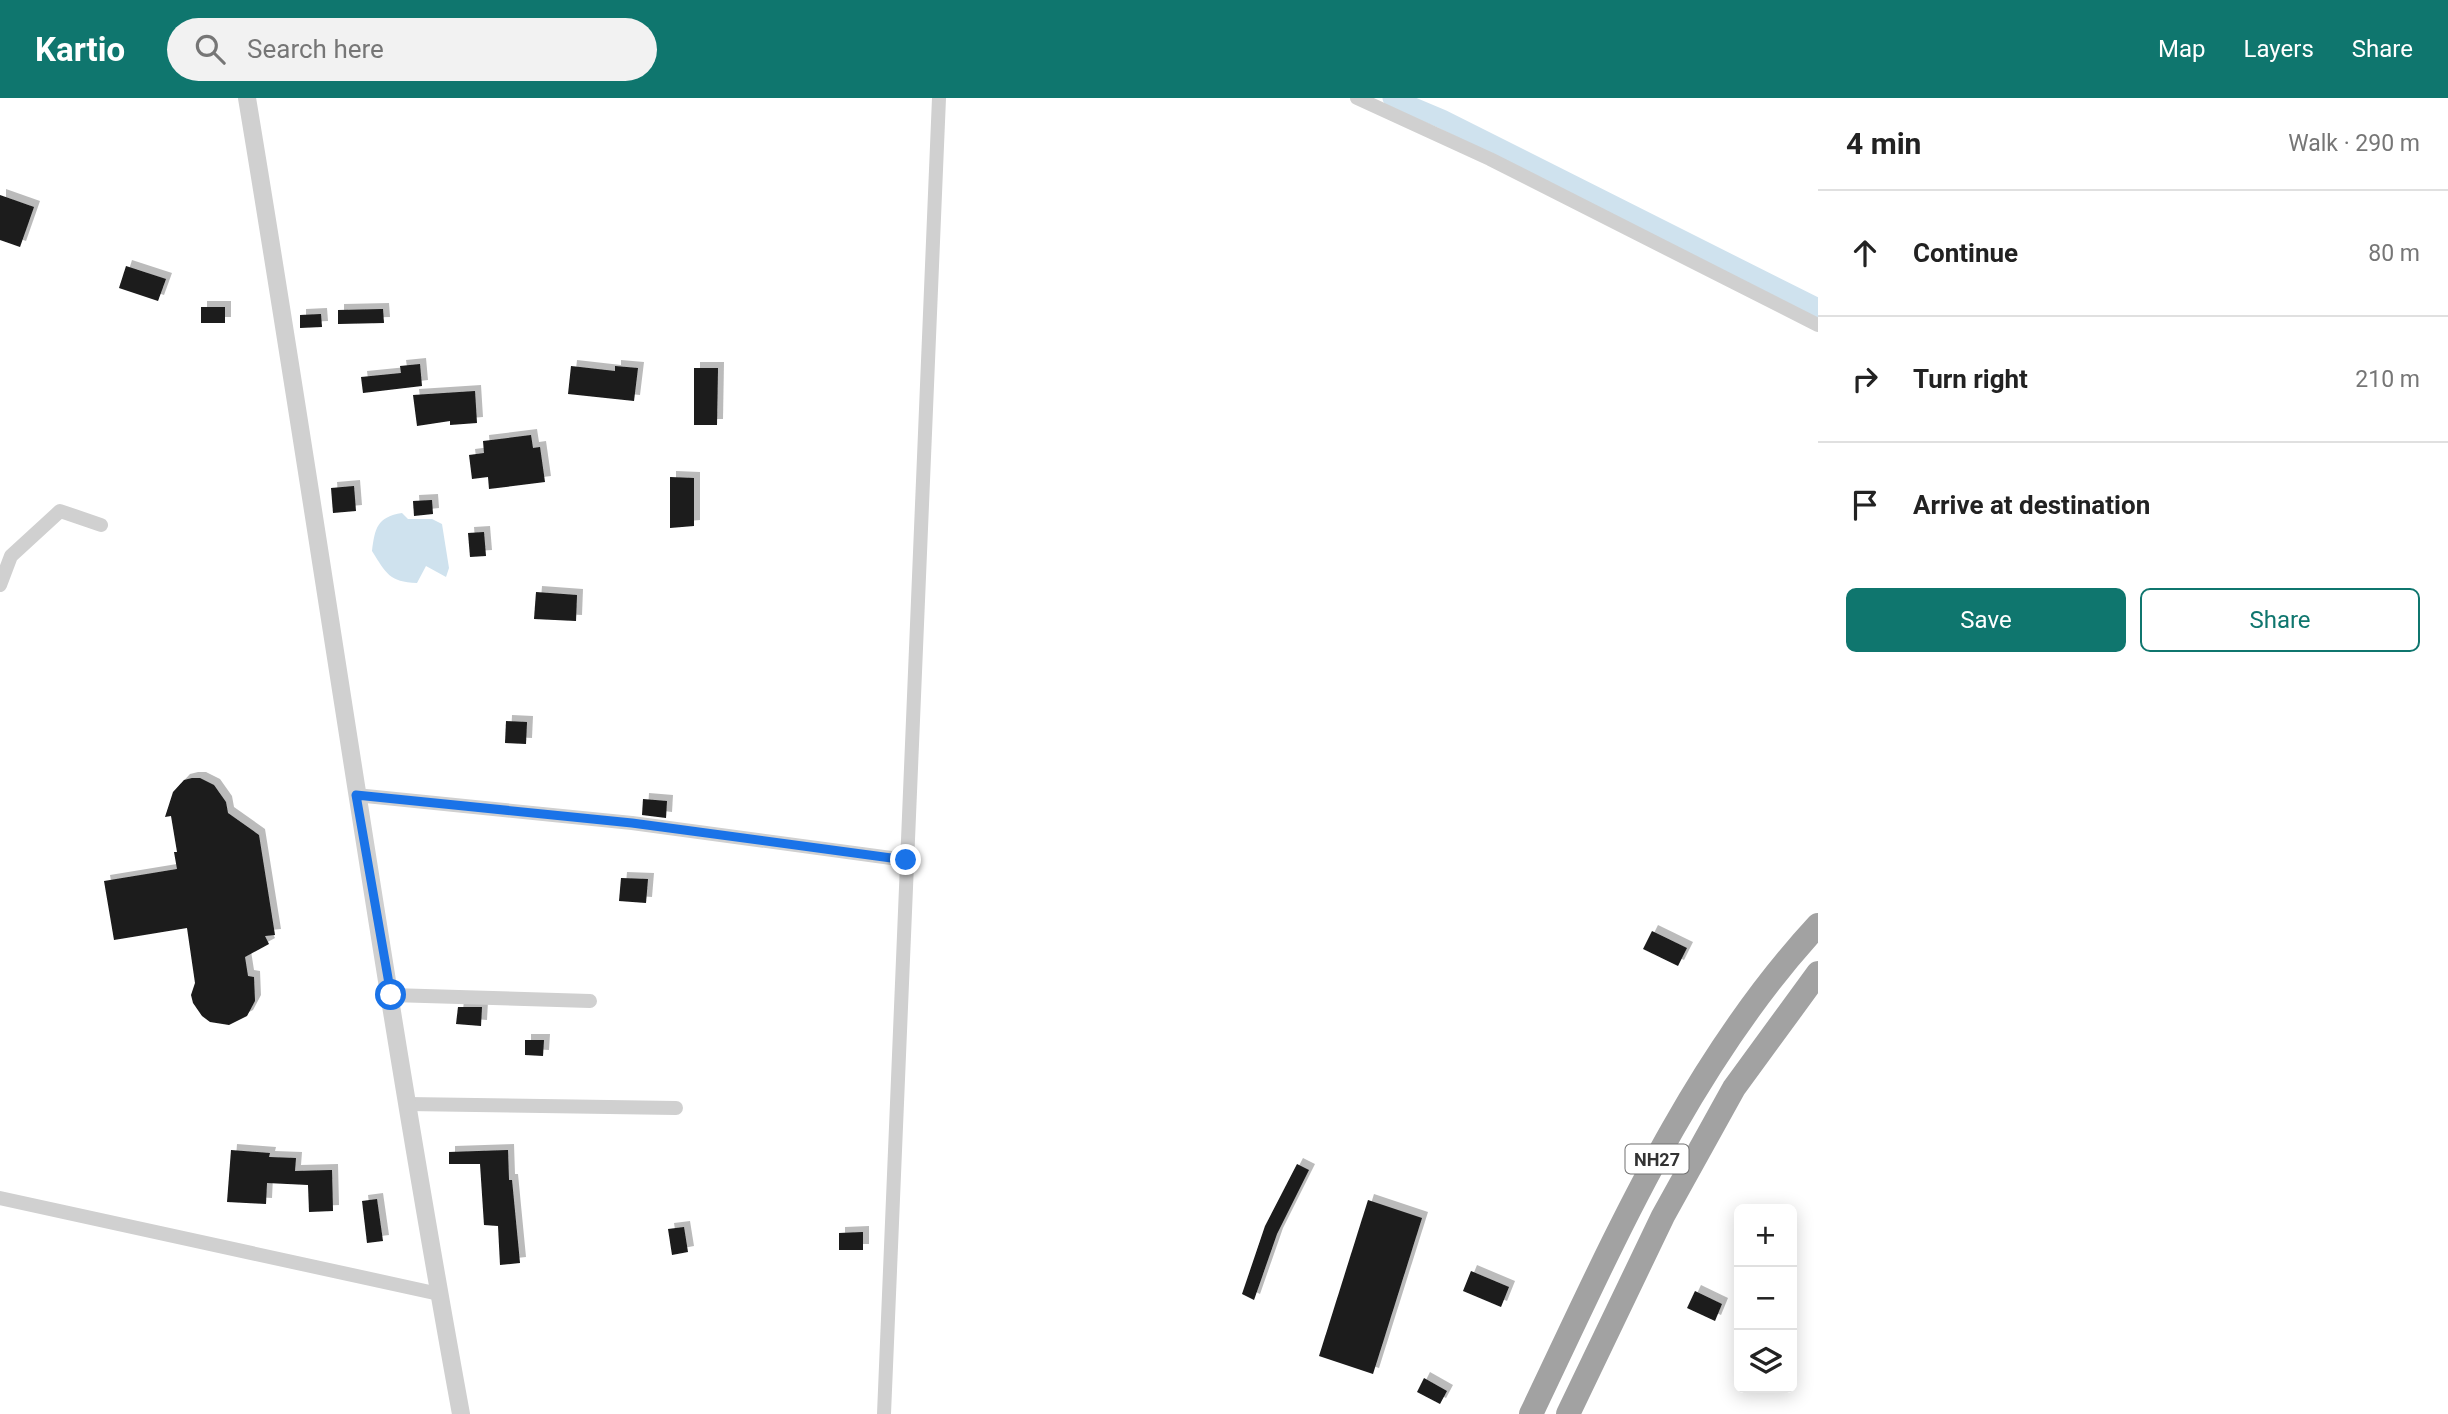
<!DOCTYPE html>
<html lang="en">
<head>
<meta charset="utf-8">
<style>
	:root { --surface:#fff; --page:#f2f2f2; --text:#222; --muted:#767676; --line:#e0e0e0; --accent:#0f766e }
	body { margin:0; font-family:Roboto,sans-serif; background:var(--page); color:var(--text) }
	.controls { position:absolute; right:21px; bottom:21px; display:grid; overflow:hidden; border-radius:10px; box-shadow:0 4px 18px #0003 }
	.controls button { width:63px; height:63px; display:grid; place-items:center; padding:0; border:0; border-bottom:2px solid var(--line); background:var(--surface); color:var(--text); font:35px sans-serif }
	.stop { position:absolute; width:21px; height:21px; margin:-16px; border:5px solid #1a73e8; border-radius:50%; background:#fff }
	.stop.end { background:#1a73e8; border-color:#fff; box-shadow:0 2px 7px #0008 }
	.list { margin:0; padding:0; list-style:none }
	h2 { display:flex; justify-content:space-between; align-items:center; height:91px; margin:0; padding:0 28px; font-size:30px }
	h2 small { font-size:23px; font-weight:400; color:var(--muted) }
	.list li { display:grid; grid-template-columns:46px 1fr auto; gap:21px; align-items:center; box-sizing:border-box; height:126px; padding:0 28px; border-top:2px solid var(--line) }
	.list b { display:block; font-size:26px; white-space:nowrap }
	.list em { font-size:23px; font-style:normal; color:var(--muted) }
	.actions { display:flex; gap:14px; padding:21px 28px }
	.actions a { flex:1; padding:16px 0; border:2px solid var(--accent); border-radius:10px; text-align:center; font-size:24px; color:var(--accent) }
	.actions .main { background:var(--accent); color:#fff }
	.icon { flex:none; width:38px; height:38px; fill:none; stroke:currentColor; stroke-width:2; stroke-linecap:round; stroke-linejoin:round }
	.map { position:relative; flex:none; width:1818px; height:1316px; overflow:hidden }
	header { display:flex; align-items:center; gap:42px; box-sizing:border-box; height:98px; padding:0 35px; background:var(--accent); color:#fff }
	header strong { font-size:33px }
	nav { display:flex; gap:38px; margin-inline-start:auto; font-size:24px }
	.search { width:490px; height:63px; background:var(--page); display:flex; align-items:center; gap:18px; box-sizing:border-box; padding:0 24px; border-radius:38px; color:var(--muted); font-size:26px }
	main { display:flex }
	aside { flex:1; background:var(--surface) }
	.map>svg:first-child { display:block }
	.water { fill:#cfe2ee }
	.lines { fill:none; stroke-linecap:round; stroke-linejoin:round }
	.canal { stroke:#cfe2ee; stroke-width:19 }
	.building { fill:#1a1a1a; filter:url(#shadow) }
	.minor { stroke:#d0d0d0; stroke-width:14 }
	.tertiary { stroke:#d0d0d0; stroke-width:18 }
	.trunk { stroke:#a2a2a2; stroke-width:24 }
	.route { stroke:#1a73e8; stroke-width:9 }
	.labels { text-anchor:middle; dominant-baseline:central; stroke-width:7; stroke-linejoin:round; paint-order:stroke }
	.shield { fill:#fff; stroke:#707070; stroke-width:2 }
	.shield-label { font-size:18px; font-weight:bold; fill:#333 }
</style>
</head>
<body>
<header>
<strong>Kartio</strong>
<div class="search"><svg class="icon" aria-label="search" viewBox="0 0 24 24"><circle cx="10" cy="10" r="6"/><path d="M15 15l6 6"/></svg>Search here</div>
<nav><a>Map</a><a>Layers</a><a>Share</a></nav>
</header>
<main>
<div class="map">
<svg width="1818" height="1316" viewBox="0 0 1818 1316">
	<defs>
		<filter id="shadow"><feDropShadow dx="6" dy="-6" stdDeviation="0" flood-color="#0004"/></filter>
	</defs>
	<rect width="100%" height="100%" fill="#fff"/>
	<!-- water -->
	<path class="water" d="M402 415 408 421H432L442 426 449 470 446 479 426 468 417 485C389 484 386 475 372 453 375 430 377 419 402 415Z"/>
	<g class="lines">
		<!-- canal -->
		<polyline class="canal" points="1392,0 1442,21 1818,210"/>
	</g>
	<!-- building -->
	<g class="building">
		<polygon points="0,97 34,109 20,149 0,142"/>
		<polygon points="126,168 166,181 158,203 119,190"/>
		<rect x="201" y="209" width="24" height="16"/>
		<polygon points="383,211 384,225 338,226 338,212"/>
		<polygon points="321,216 322,229 300,230 300,217"/>
		<polygon points="420,266 422,288 363,295 361,279 401,275 400,268"/>
		<polygon points="571,268 615,273 615,268 638,270 634,303 568,296"/>
		<polygon points="694,270 718,270 717,327 694,327"/>
		<polygon points="475,293 477,325 450,327 450,323 417,328 413,297"/>
		<polygon points="531,337 533,350 540,349 545,384 489,391 488,379 472,381 469,357 484,355 483,343"/>
		<polygon points="670,379 694,380 694,428 670,430"/>
		<polygon points="354,388 356,413 333,415 331,390"/>
		<polygon points="432,402 433,416 414,418 413,403"/>
		<polygon points="484,434 486,458 470,459 468,435"/>
		<polygon points="536,494 577,497 576,523 534,521"/>
		<polygon points="506,623 527,624 526,646 505,645"/>
		<polygon points="192,680 200,680 214,687 226,704 228,715 259,737 275,837 265,838 269,846 245,859 248,878 254,879 255,903 247,918 229,927 210,924 202,918 193,905 191,897 195,885 187,830 114,842 104,783 177,771 174,754 177,754 171,718 165,719 173,694 184,682"/>
		<polygon points="643,701 667,703 666,720 642,717"/>
		<polygon points="621,780 648,781 646,805 619,803"/>
		<polygon points="1652,833 1687,850 1678,868 1643,851"/>
		<polygon points="458,909 482,909 481,928 456,926"/>
		<polygon points="525,942 544,942 543,958 525,957"/>
		<polygon points="231,1052 270,1055 269,1059 296,1060 295,1073 332,1072 333,1113 309,1114 308,1087 267,1085 266,1106 227,1104"/>
		<polygon points="508,1052 509,1082 512,1082 520,1165 500,1167 498,1128 484,1127 480,1066 449,1066 449,1054"/>
		<polygon points="1297,1066 1309,1072 1277,1136 1254,1202 1242,1196 1265,1128"/>
		<polygon points="377,1101 383,1143 367,1145 362,1103"/>
		<polygon points="1368,1102 1422,1120 1373,1276 1319,1258"/>
		<polygon points="684,1129 688,1154 672,1157 668,1131"/>
		<polygon points="863,1134 863,1152 839,1152 839,1135"/>
		<polygon points="1471,1173 1509,1189 1501,1209 1463,1193"/>
		<polygon points="1695,1193 1722,1206 1715,1223 1687,1210"/>
		<polygon points="1424,1280 1447,1293 1440,1306 1417,1294"/>
	</g>
	<g class="lines">
		<!-- minor -->
		<g class="minor">
			<polyline points="1357,0 1490,61 1818,227"/>
			<polyline points="0,487 11,458 60,413 101,427"/>
			<polyline points="356,697 632,725 906,762"/>
			<polyline points="391,897 590,903"/>
			<polyline points="407,1006 676,1010"/>
			<polyline points="0,1100 439,1196"/>
			<polyline points="884,1316 939,0"/>
		</g>
		<!-- tertiary -->
		<path class="tertiary" d="M247 0C320 438 381 879 461 1316"/>
		<!-- trunk -->
		<g class="trunk">
			<path d="M1531 1316C1612 1147 1689 966 1818 827"/>
			<polyline points="1568,1316 1663,1118 1734,990 1818,875"/>
		</g>
	</g>
	<g class="lines">
		<!-- route -->
		<polyline class="route" points="391,897 356,697 632,725 906,762"/>
	</g>
	<g class="labels">
		<!-- shield labels -->
		<rect class="shield" x="1625.5" y="1046.5" width="63" height="29" rx="5"/>
		<g class="shield-label">
			<text x="1657" y="1061">NH27</text>
		</g>
	</g>
</svg>
<div class="controls">
<button>+</button>
<button>−</button>
<button><svg class="icon" aria-label="layers" viewBox="0 0 24 24"><path d="M12 4l9 5-9 5-9-5zM3 14l9 5 9-5"/></svg></button>
</div>
<div class="stop" style="left:391px;top:897px"></div>
<div class="stop end" style="left:906px;top:762px"></div>
</div>
<aside>
<h2>4 min<small>Walk · 290 m</small></h2>
<ul class="list">
<li><svg class="icon" aria-label="ahead" viewBox="0 0 24 24"><path d="M12 20V5M6 11l6-6 6 6"/></svg><div><b>Continue</b></div><em>80 m</em></li>
<li><svg class="icon" aria-label="right" viewBox="0 0 24 24"><path d="M7 20v-9h11M14 6l5 5-5 5"/></svg><div><b>Turn right</b></div><em>210 m</em></li>
<li><svg class="icon" aria-label="arrive" viewBox="0 0 24 24"><path d="M6 21V4h12l-3 4 3 4H6"/></svg><div><b>Arrive at destination</b></div></li>
</ul>
<div class="actions"><a class="main">Save</a><a>Share</a></div>
</aside>
</main>
</body>
</html>
